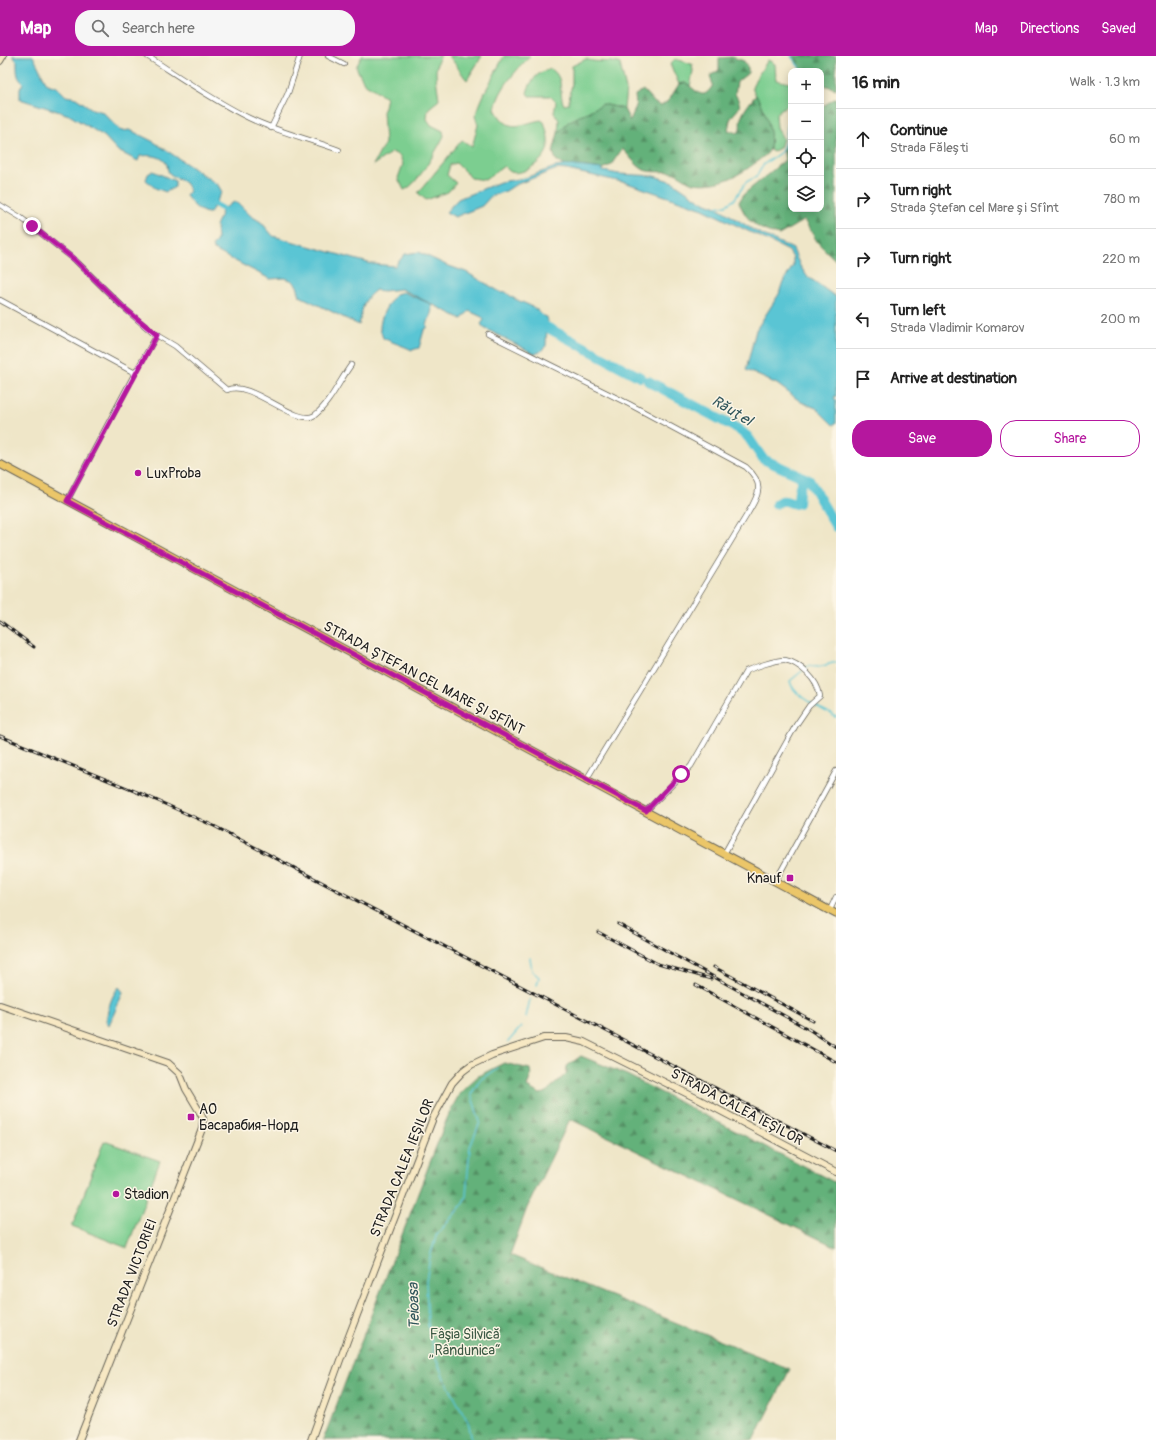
<!DOCTYPE html>
<html lang="en">
<head>
<meta charset="utf-8">
<style>
	:root { --surface:#fff; --page:#f6f6f6; --text:#222; --muted:#767676; --line:#e0e0e0; --accent:#b5179e }
	body { margin:0; font-family:Pangolin,sans-serif; background:var(--page); color:var(--text) }
	.controls { position:absolute; right:12px; top:12px; display:grid; overflow:hidden; border-radius:8px; box-shadow:0 2px 10px #0003 }
	.controls button { width:36px; height:36px; display:grid; place-items:center; padding:0; border:0; border-bottom:1px solid var(--line); background:var(--surface); color:var(--text); font:20px sans-serif }
	.stop { position:absolute; width:12px; height:12px; margin:-9px; border:3px solid #b5179e; border-radius:50%; background:#fff }
	.stop.end { background:#b5179e; border-color:#fff; box-shadow:0 1px 4px #0008 }
	.list { margin:0; padding:0; list-style:none }
	h2 { display:flex; justify-content:space-between; align-items:center; height:52px; margin:0; padding:0 16px; font-size:17px }
	h2 small { font-size:13px; font-weight:400; color:var(--muted) }
	.list li { display:grid; grid-template-columns:26px 1fr auto; gap:12px; align-items:center; box-sizing:border-box; height:60px; padding:0 16px; border-top:1px solid var(--line) }
	.list b { display:block; font-size:15px; white-space:nowrap }
	.list p { margin:0; font-size:13px; white-space:nowrap; color:var(--muted) }
	.list em { font-size:13px; font-style:normal; color:var(--muted) }
	.actions { display:flex; gap:8px; padding:12px 16px }
	.actions a { flex:1; padding:9px 0; border:1px solid var(--accent); border-radius:16px; text-align:center; font-size:14px; color:var(--accent) }
	.actions .main { background:var(--accent); color:#fff }
	.icon { flex:none; width:22px; height:22px; fill:none; stroke:currentColor; stroke-width:2; stroke-linecap:round; stroke-linejoin:round }
	.map { position:relative; flex:none; width:836px; height:1384px; overflow:hidden }
	header { display:flex; align-items:center; gap:24px; box-sizing:border-box; height:56px; padding:0 20px; background:var(--accent); color:#fff }
	header strong { font-size:19px }
	nav { display:flex; gap:22px; margin-inline-start:auto; font-size:14px }
	.search { width:280px; height:36px; background:var(--page); display:flex; align-items:center; gap:10px; box-sizing:border-box; padding:0 14px; border-radius:16px; color:var(--muted); font-size:15px }
	main { display:flex }
	aside { flex:1; background:var(--surface) }
	.map>svg:first-child { display:block }
	.grass { fill:#7bce90; stroke:#4c7556 }
	.forest { fill:url(#forest-firs); stroke:#40664b }
	.water { fill:#5ac5d4; stroke:#3b7078 }
	.lines { fill:none; stroke-linecap:round; stroke-linejoin:round }
	.stream { stroke:#5ac5d4; stroke-width:1.5 }
	.canal { stroke:#5ac5d4; stroke-width:6 }
	.river { stroke:#5ac5d4; stroke-width:10 }
	.street-casing { stroke:#666358; stroke-width:6 }
	.secondary-casing { stroke:#666358; stroke-width:8 }
	.primary-casing { stroke:#666358; stroke-width:9 }
	.street { stroke:#fff; stroke-width:4.5 }
	.secondary { stroke:#f7e8c3; stroke-width:6 }
	.primary { stroke:#ebc669; stroke-width:7 }
	.rail-casing { stroke:#1c1c1c; stroke-width:3 }
	.rail { stroke:#fcf5e5; stroke-width:1.5; stroke-dasharray:4.5; stroke-linecap:butt }
	.route { stroke:#b5179e; stroke-width:5 }
	.poi-dot { fill:#b5179e; stroke:#fcf5e5; stroke-width:1.5 }
	.labels { text-anchor:middle; dominant-baseline:central; stroke-width:3; stroke-linejoin:round; paint-order:stroke }
	.poi-label { font-size:14px; fill:#1c1c1c; stroke:#fcf5e5; text-anchor:start }
	.street-label { font-size:14px; fill:#1c1c1c; stroke:#fcf5e5 }
	.park-label { font-size:14px; fill:#3d5a45; stroke:#fcf5e5 }
	.water-label { font-size:15px; font-style:italic; fill:#32575c; stroke:#fcf5e5 }
</style>
</head>
<body>
<header>
<strong>Map</strong>
<div class="search"><svg class="icon" aria-label="search" viewBox="0 0 24 24"><circle cx="10" cy="10" r="6"/><path d="M15 15l6 6"/></svg>Search here</div>
<nav><a>Map</a><a>Directions</a><a>Saved</a></nav>
</header>
<main>
<div class="map">
<svg width="836" height="1384" viewBox="0 0 836 1384">
	<defs>
		<pattern id="forest-firs" width="22" height="20" patternUnits="userSpaceOnUse"><rect width="22" height="20" fill="#64b17a"/><path d="M5 1l3.5 6h-7zM16 11l3.5 6h-7z" fill="#528f63"/></pattern>
	</defs>
	<rect width="100%" height="100%" fill="#fcf5e5"/>
	<filter id="ink" filterUnits="userSpaceOnUse"><feTurbulence type="fractalNoise" baseFrequency=".025" numOctaves="2"/><feDisplacementMap in="SourceGraphic" scale="8" xChannelSelector="R" yChannelSelector="G"/><feConvolveMatrix kernelMatrix="1 2 1 2 8 2 1 2 1" color-interpolation-filters="sRGB"/></filter>
	<filter id="wash" filterUnits="userSpaceOnUse"><feTurbulence type="fractalNoise" baseFrequency=".012" numOctaves="4" result="noise"/><feDisplacementMap in="SourceGraphic" scale="16" xChannelSelector="R" yChannelSelector="G"/><feGaussianBlur stdDeviation="0.9" result="paint"/><feColorMatrix in="noise" values="0 0 0 0 0 0 0 0 0 0 0 0 0 0 0 0 0 1.4 0 .05"/><feComposite in="paint" operator="in"/></filter>
	<g filter="url(#wash)">
		<rect width="100%" height="100%" fill="#efe6c8"/>
		<!-- grass -->
		<g class="grass">
			<path d="M362 0H441C432 9 438 32 439 44L428 53 427 63 431 69 443 75 444 80C437 93 417 130 404 134L398 122 403 108 400 100 392 96 373 109 385 87 383 55 386 41 364 27 356 11Z"/>
			<path d="M448 0H482L467 24C462 19 453 3 448 0Z"/>
			<path d="M504 0H530C516 15 499 32 495 53 509 79 519 68 541 64L544 66C547 75 550 85 547 94 544 105 523 120 511 116 509 115 506 112 504 110L485 124 471 122 456 107 450 109 447 119 456 127 448 136 426 144 418 137 462 84 472 91 478 69 475 60 485 36Z"/>
			<path d="M586 3C597 8 608 3 620 8L626 33 624 53 603 48 568 66 558 77 559 64 554 57 556 46 550 40H529L527 37C530 25 538 15 551 13 565 22 558 36 564 49L568 48 572 28V10Z"/>
			<polygon points="675,3 692,8 693,15 690,30 685,27 679,28 670,8"/>
			<polygon points="768,4 775,8 776,24 790,27 791,48 781,53 776,59 777,71 783,83 780,92 772,96 770,93 770,78 766,59 752,32 755,24"/>
			<polygon points="104,1085 160,1105 127,1192 72,1170"/>
		</g>
		<!-- forest -->
		<g class="forest">
			<polygon points="792,0 836,0 836,33 821,28 821,15 803,15"/>
			<path d="M732 1 744 5 748 12V17L737 26 735 38C745 54 736 52 730 64 729 67 729 71 728 74L738 77C742 72 739 67 741 62 744 54 750 46 756 39 765 55 773 73 770 92 769 98 762 101 758 105 739 120 718 131 693 127 686 125 680 118 672 116 663 115 652 117 644 114 635 109 630 100 622 93L611 109 603 113 562 108 556 104 553 96 558 77 568 66 603 48 624 53 630 65 636 50 635 39 643 34 655 47 661 50 669 44 679 28 685 27C698 34 702 47 713 29L710 20 719 14V2Z"/>
			<path d="M836 42V205L818 187 804 164 779 179C758 174 747 166 739 146L744 138 785 104 783 92 791 81V153H821V51Z"/>
			<polygon points="581,1000 627,1019 836,1127 836,1191 570,1063 527,1152 510,1199 790,1313 754,1384 323,1384 449,1057 460,1037 478,1020 504,1007 530,1013 531,1019 527,1031 540,1038 545,1037 566,1018 567,1010"/>
		</g>
		<!-- water -->
		<g class="water">
			<path d="M12 0H33L47 28 57 31 66 40 76 42 92 53 103 56 121 75 130 74 154 86 218 129 222 136 210 157C201 158 190 147 186 139L189 135C187 123 176 124 169 117 167 114 168 110 166 107 161 99 148 99 140 100L138 105 118 95 104 80 69 59 20 43V33L23 27C16 21 17 14 17 5Z"/>
			<polygon points="568,109 603,113 603,115 619,118 654,120 673,126 701,145 717,151 755,175 793,193 800,210 807,220 836,241 836,340 834,341 836,345 836,367 833,369 816,352 801,346 777,328 746,314 756,274 779,238 782,228 793,210 793,202 789,195 703,153 627,127 567,114 557,113 515,129 506,135 491,140 482,150 455,161 446,156 458,143 500,126 525,122 555,111"/>
			<polygon points="153,115 175,125 175,131 166,136 155,132 146,124 148,118"/>
			<path d="M234 146 239 148 251 160 261 166 273 180 372 208 395 210 405 198 419 196 446 209 466 216 502 237 506 236C515 246 527 246 537 254 541 257 541 260 547 261L546 290 540 296 535 298 484 272 481 268 484 264 482 261 469 255 462 263 401 233 383 235 376 234C362 244 363 252 359 269L300 240 297 230 293 225 285 222 270 223 214 194 212 191 217 184 216 170 223 153Z"/>
			<path d="M403 236 431 248C434 258 427 263 427 272L424 274 419 292 412 294C402 289 393 287 383 282 382 279 381 276 380 273 380 260 388 247 396 238Z"/>
			<path d="M119 931 123 936 122 939 109 969 106 965C108 953 111 940 119 931Z"/>
		</g>
		<g class="lines">
			<!-- stream -->
			<g class="stream">
				<polyline points="791,0 802,15"/>
				<polyline points="717,151 726,149 734,144 746,126 756,121 764,108 781,96 785,86 788,67 791,64"/>
				<polyline points="805,612 808,610 819,611 836,606"/>
				<path d="M802 615 790 625C793 641 823 653 836 661"/>
				<polyline points="530,902 532,915 539,921 537,929"/>
				<polyline points="526,961 530,943"/>
				<polyline points="508,986 521,971"/>
				<polyline points="472,1384 468,1366 444,1322 433,1296 428,1268 426,1225 430,1201 436,1180 462,1149 466,1140 470,1091 480,1066 471,1038 480,1024 497,1012"/>
			</g>
			<!-- canal -->
			<polyline class="canal" points="216,149 223,153"/>
			<!-- river -->
			<g class="river">
				<polyline points="535,265 640,321"/>
				<polyline points="648,325 738,373 748,381 763,403 809,424 836,471"/>
				<path d="M776 448C784 442 787 446 795 448L798 447 799 434 803 421"/>
			</g>
		</g>
	</g>
	<g filter="url(#ink)">
		<g class="lines">
			<defs>
				<g id="street">
					<path d="M147 0C180 21 214 45 249 62 278 76 309 83 339 94"/>
					<polyline points="328,0 344,8"/>
					<polyline points="271,72 288,37 300,0"/>
					<path d="M0 149 20 161 75 204 123 251 153 277 175 290 227 334C249 322 297 372 315 359 330 347 340 324 351 309"/>
					<polyline points="0,244 135,317"/>
					<path d="M488 278 629 348 746 411C765 428 759 438 748 457L586 724"/>
					<polyline points="67,445 135,317 157,279"/>
					<path d="M646 755 691 710 746 615C752 612 778 603 785 604 800 607 818 624 820 640L809 650 796 669 724 798"/>
					<polyline points="775,826 836,715"/>
					<polyline points="830,854 836,841"/>
				</g>
				<g id="secondary">
					<polyline points="0,5 3,0"/>
					<polyline points="0,949 168,1007 180,1018 186,1033 201,1058 203,1063 202,1073 79,1384"/>
					<polyline points="311,1384 347,1285 433,1062 452,1027 463,1015 471,1009 492,999 544,982 566,982 584,986 700,1044 836,1116"/>
				</g>
				<polyline id="primary" points="0,408 836,858"/>
			</defs>
			<!-- street casing -->
			<use href="#street" class="street-casing"/>
			<!-- secondary casing -->
			<use href="#secondary" class="secondary-casing"/>
			<!-- primary casing -->
			<use href="#primary" class="primary-casing"/>
			<!-- street -->
			<use href="#street" class="street"/>
			<!-- secondary -->
			<use href="#secondary" class="secondary"/>
			<!-- primary -->
			<use href="#primary" class="primary"/>
			<defs>
				<g id="rail">
					<polyline points="0,565 34,591"/>
					<polyline points="0,680 149,741 214,770 836,1095"/>
					<polyline points="618,868 810,974 836,991"/>
					<polyline points="598,876 658,908 711,923"/>
					<polyline points="714,911 813,965"/>
					<polyline points="696,929 836,1006"/>
				</g>
			</defs>
			<!-- rail casing -->
			<use href="#rail" class="rail-casing"/>
			<!-- rail -->
			<use href="#rail" class="rail"/>
		</g>
	</g>
	<g class="lines" filter="url(#ink)">
		<!-- route -->
		<polyline class="route" points="32,170 75,204 123,251 157,279 67,445 646,755 681,718"/>
	</g>
	<!-- markers -->
	<g class="poi-dot">
		<circle cx="138" cy="417" r="4"/>
		<rect x="786" y="818" width="8" height="8" rx="2"/>
		<rect x="187" y="1057" width="8" height="8" rx="2"/>
		<circle cx="116" cy="1138" r="4"/>
	</g>
	<g class="labels">
		<!-- poi labels -->
		<g class="poi-label">
			<text x="146" y="417">LuxProba</text>
			<text x="782" y="822" text-anchor="end">Knauf</text>
			<text x="199" y="1053">АО<tspan x="199" dy="16">Басарабия-Норд</tspan></text>
			<text x="124" y="1138">Stadion</text>
		</g>
		<!-- street labels -->
		<g class="street-label">
			<text transform="translate(424 622) rotate(28)">STRADA ȘTEFAN CEL MARE ȘI SFÎNT</text>
			<text transform="translate(737 1051) rotate(28)">STRADA CALEA IEȘILOR</text>
			<text transform="translate(402 1112) rotate(-68)">STRADA CALEA IEȘILOR</text>
			<text transform="translate(132 1217) rotate(-69)">STRADA VICTORIEI</text>
		</g>
		<!-- park labels -->
		<g class="park-label">
			<text x="465" y="1278">Fâşia Silvică<tspan x="465" dy="16">„Rândunica“</tspan></text>
		</g>
		<!-- water labels -->
		<g class="water-label">
			<text transform="translate(732 355) rotate(31)">Răuțel</text>
			<text transform="translate(414 1250) rotate(-92)">Teioasa</text>
		</g>
	</g>
</svg>
<div class="controls">
<button>+</button>
<button>−</button>
<button><svg class="icon" aria-label="locate" viewBox="0 0 24 24"><circle cx="12" cy="12" r="6"/><path d="M12 2v4M12 18v4M2 12h4M18 12h4"/></svg></button>
<button><svg class="icon" aria-label="layers" viewBox="0 0 24 24"><path d="M12 4l9 5-9 5-9-5zM3 14l9 5 9-5"/></svg></button>
</div>
<div class="stop" style="left:681px;top:718px"></div>
<div class="stop end" style="left:32px;top:170px"></div>
</div>
<aside>
<h2>16 min<small>Walk · 1.3 km</small></h2>
<ul class="list">
<li><svg class="icon" aria-label="ahead" viewBox="0 0 24 24"><path d="M12 20V5M6 11l6-6 6 6"/></svg><div><b>Continue</b><p>Strada Fălești</p></div><em>60 m</em></li>
<li><svg class="icon" aria-label="right" viewBox="0 0 24 24"><path d="M7 20v-9h11M14 6l5 5-5 5"/></svg><div><b>Turn right</b><p>Strada Ștefan cel Mare și Sfînt</p></div><em>780 m</em></li>
<li><svg class="icon" aria-label="right" viewBox="0 0 24 24"><path d="M7 20v-9h11M14 6l5 5-5 5"/></svg><div><b>Turn right</b></div><em>220 m</em></li>
<li><svg class="icon" aria-label="left" viewBox="0 0 24 24"><path d="M17 20v-9H6M10 6l-5 5 5 5"/></svg><div><b>Turn left</b><p>Strada Vladimir Komarov</p></div><em>200 m</em></li>
<li><svg class="icon" aria-label="arrive" viewBox="0 0 24 24"><path d="M6 21V4h12l-3 4 3 4H6"/></svg><div><b>Arrive at destination</b></div></li>
</ul>
<div class="actions"><a class="main">Save</a><a>Share</a></div>
</aside>
</main>
</body>
</html>
